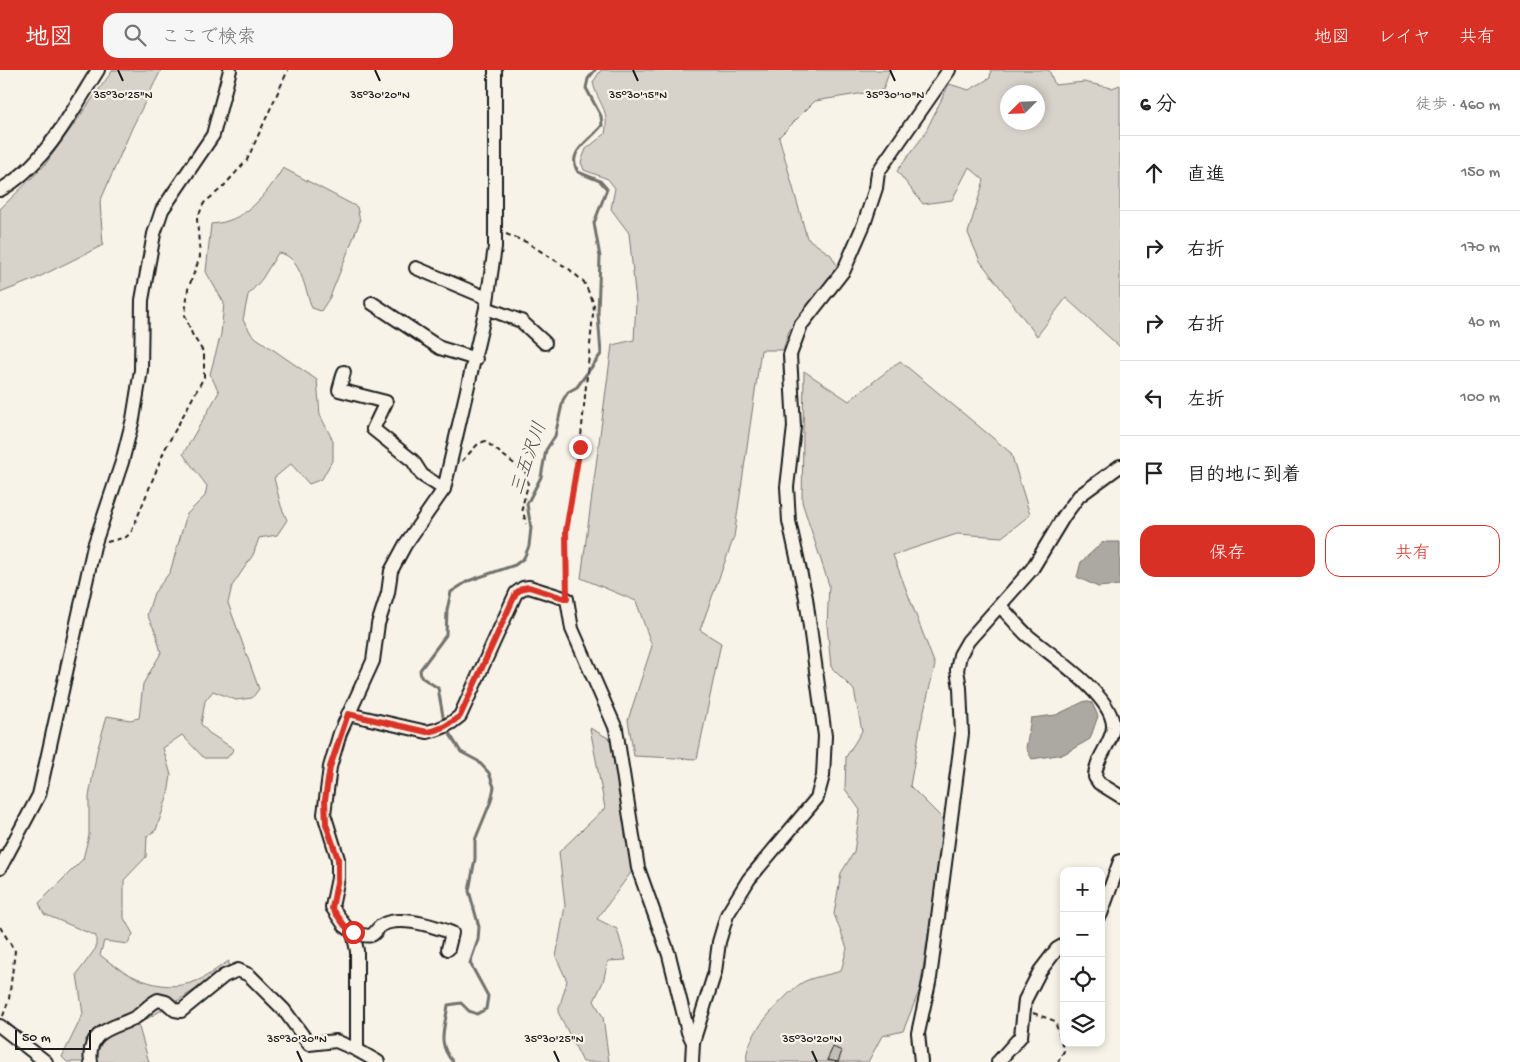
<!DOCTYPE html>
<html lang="ja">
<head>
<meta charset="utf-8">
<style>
	:root { --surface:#fff; --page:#f6f6f6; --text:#222; --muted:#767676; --line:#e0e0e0; --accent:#d93025 }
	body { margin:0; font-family:"Gochi Hand","Klee One",sans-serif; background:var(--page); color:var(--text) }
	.controls { position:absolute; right:15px; bottom:15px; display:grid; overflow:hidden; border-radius:10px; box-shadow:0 2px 8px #0003 }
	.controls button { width:45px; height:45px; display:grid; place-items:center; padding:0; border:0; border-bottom:1px solid var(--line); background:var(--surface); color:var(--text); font:25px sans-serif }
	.compass { position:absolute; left:1000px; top:15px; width:45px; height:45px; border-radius:50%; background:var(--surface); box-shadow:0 2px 8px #0003; rotate:246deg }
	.scale { position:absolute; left:15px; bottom:12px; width:76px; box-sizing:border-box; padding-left:5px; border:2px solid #1c1c1c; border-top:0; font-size:14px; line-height:18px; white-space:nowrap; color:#1c1c1c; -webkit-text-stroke:4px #f7f3e8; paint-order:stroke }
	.stop { position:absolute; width:15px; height:15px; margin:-11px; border:4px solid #d93025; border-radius:50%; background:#fff }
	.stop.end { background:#d93025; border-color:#fff; box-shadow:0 1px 5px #0008 }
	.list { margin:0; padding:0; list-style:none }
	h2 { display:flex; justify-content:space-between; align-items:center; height:65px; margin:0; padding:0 20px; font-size:21px }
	h2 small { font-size:16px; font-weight:400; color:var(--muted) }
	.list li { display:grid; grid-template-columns:32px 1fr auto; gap:15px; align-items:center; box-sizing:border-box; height:75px; padding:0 20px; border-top:1px solid var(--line) }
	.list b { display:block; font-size:19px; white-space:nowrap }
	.list em { font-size:16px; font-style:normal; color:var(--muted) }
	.actions { display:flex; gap:10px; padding:15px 20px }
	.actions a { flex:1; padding:11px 0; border:1px solid var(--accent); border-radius:15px; text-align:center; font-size:18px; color:var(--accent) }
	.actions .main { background:var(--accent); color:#fff }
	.icon { flex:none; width:28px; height:28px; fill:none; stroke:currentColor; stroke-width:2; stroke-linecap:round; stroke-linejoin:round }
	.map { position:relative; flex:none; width:1120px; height:992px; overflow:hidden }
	header { display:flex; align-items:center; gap:30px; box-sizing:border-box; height:70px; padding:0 25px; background:var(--accent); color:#fff }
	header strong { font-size:24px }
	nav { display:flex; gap:28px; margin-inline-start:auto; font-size:18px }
	.search { width:350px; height:45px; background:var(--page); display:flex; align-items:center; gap:12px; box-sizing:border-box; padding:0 18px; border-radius:15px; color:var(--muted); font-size:19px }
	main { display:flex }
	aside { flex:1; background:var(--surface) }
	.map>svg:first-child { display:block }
	.green { fill:#d7d3cb; stroke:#7a7874; fill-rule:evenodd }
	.water { fill:#aca9a2; stroke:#72716c }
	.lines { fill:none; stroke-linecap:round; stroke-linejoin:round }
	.stream { stroke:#72716c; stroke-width:3 }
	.building { fill:#c0beb5; stroke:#1c1c1c }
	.minor-casing { stroke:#1c1c1c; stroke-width:16 }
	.path { stroke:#1c1c1c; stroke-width:2; stroke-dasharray:5 4; stroke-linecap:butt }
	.minor { stroke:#f7f3e8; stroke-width:12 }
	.route { stroke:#d93025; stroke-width:6 }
	.ticks { fill:none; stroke:#1c1c1c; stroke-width:2 }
	.labels { text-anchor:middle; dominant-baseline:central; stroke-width:4.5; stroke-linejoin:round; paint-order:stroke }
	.water-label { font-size:19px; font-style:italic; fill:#565452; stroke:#f7f3e8 }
	.ticks-label { font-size:12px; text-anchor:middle; fill:#1c1c1c; stroke:#f7f3e8; stroke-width:4.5; stroke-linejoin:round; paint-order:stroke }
</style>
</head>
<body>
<header>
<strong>地図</strong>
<div class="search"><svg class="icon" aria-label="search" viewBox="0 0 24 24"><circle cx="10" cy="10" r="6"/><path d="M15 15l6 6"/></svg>ここで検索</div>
<nav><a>地図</a><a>レイヤ</a><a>共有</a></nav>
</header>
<main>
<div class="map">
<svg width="1120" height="992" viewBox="0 0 1120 992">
	<rect width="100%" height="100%" fill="#f7f3e8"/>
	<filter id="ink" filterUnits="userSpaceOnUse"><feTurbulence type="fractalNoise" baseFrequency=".02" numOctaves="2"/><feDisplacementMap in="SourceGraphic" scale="10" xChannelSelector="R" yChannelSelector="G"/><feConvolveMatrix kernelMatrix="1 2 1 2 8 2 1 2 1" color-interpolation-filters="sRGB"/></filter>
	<g filter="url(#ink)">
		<!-- green -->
		<g class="green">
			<polygon points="113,0 161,0 132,58 100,132 103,175 35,209 0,223 0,139 44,96"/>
			<path d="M601 0H890L883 20 815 31 779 67 807 168 831 185 839 199 789 261 783 280H761L734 467 700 560 721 573 697 689 634 686 628 650 652 576 636 531 581 508 612 275 634 270 636 232 629 163 611 139 615 118 608 109 584 100 581 92 586 79 605 64C610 37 598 36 593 12Z"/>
			<path d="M991 0H1049L1055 15 1084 12 1112 18 1120 15V277L1066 228 1037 266 980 191 968 163 984 110 969 97 952 130 923 134 897 101 924 65 949 14 969 20 990 8ZM1008 22H1038V52H1008Z"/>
			<path d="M283 98 357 137 360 151 330 227 321 241 312 238C305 220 300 184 278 183L262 209 248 225 243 250 252 265 317 310 320 345 333 371V389L322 409 309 414 291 394 274 408 281 436 287 450 277 465 259 468 253 485 232 516 228 533 259 619 252 628 236 630 213 621 205 631 201 654 209 663 234 679 227 688H204L182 665 163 678 171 705 168 725 156 760 147 766 146 787 124 810V848L133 864 128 874 104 871 100 885C129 908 166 927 203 908 212 903 220 896 229 891L228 898 179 930 138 954 149 992H67L62 987 83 944 77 904 96 878V866L44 844 39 833 83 789 89 765V727L97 681 107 646 130 650 139 648 143 614 161 583 156 563 147 545 154 523 170 502 187 444 205 426 207 416 183 384 219 322 210 304 221 264 224 233 206 202 211 154C246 152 266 125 283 98Z"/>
			<path d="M900 291 1011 383 1030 445 1002 467 957 464 893 485 935 595 921 653 910 716 945 751 920 919 903 961 882 966 868 992H747C742 968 782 928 800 914 810 907 829 905 841 901L847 878 834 844 841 803 854 782 860 740 845 719 846 687 862 661 854 620 831 597 827 555 829 515 802 432 804 301 849 331Z"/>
			<polygon points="590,658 610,669 632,801 597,849 617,859 626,890 608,891 603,912 594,931 603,947 609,992 583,992 558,942 567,911 556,887 565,836 559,782 605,738"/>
		</g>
		<!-- water -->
		<g class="water">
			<polygon points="1103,472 1120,472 1120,515 1098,517 1077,507 1081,492"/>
			<polygon points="1085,631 1092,633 1098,646 1090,669 1064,684 1032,689 1026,678 1031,648 1056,645"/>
		</g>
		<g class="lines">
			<!-- stream -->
			<g class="stream">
				<path d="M444 652 438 618 421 607 420 600 446 565 447 540 451 522 468 511 515 495 524 488 529 476 531 458 527 434 541 407 546 380 555 366 563 330 568 322 577 317 601 284 598 244 600 187 594 153 607 119 600 111 578 102C565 81 592 70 602 55L601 46 586 18 588 9 595 0"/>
				<path d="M446 658 461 682 478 691 489 703 494 717 491 731 475 770V789L469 821 479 857 478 870 470 893 488 926 486 939 477 944 469 941 461 933 448 935C445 958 436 973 453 992"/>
			</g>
		</g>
		<!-- building -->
		<polygon class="building" points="833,977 842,981 838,992 827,990"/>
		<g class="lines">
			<defs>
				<g id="minor">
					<path d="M0 120C44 96 72 41 98 0"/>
					<polyline points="416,198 487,228"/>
					<polyline points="372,233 440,278 476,289"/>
					<polyline points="486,238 521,251 545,273"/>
					<polyline points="344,302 339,320 386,332 373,359 413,391 422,405 444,419"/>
					<path d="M1001 537C1010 546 1018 557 1027 565 1049 584 1114 626 1113 657 1112 674 1095 688 1095 707L1099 713 1120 726"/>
					<path d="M348 644 427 662C439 660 451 654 460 646L516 523 523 518 529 517 567 529 572 559 616 659 638 798 669 885 688 962 693 972"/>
					<polyline points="0,798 39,725 94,476 122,392 133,349 141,300 142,230 154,164 162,140 213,65 230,0"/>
					<polyline points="1101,844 1120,791"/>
					<path d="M353 862C383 873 369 856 390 852 409 848 434 856 452 863L448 879"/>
					<polyline points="0,956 46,992"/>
					<polyline points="357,980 357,881 353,862 345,856 332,837 338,808 338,789 324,744 330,697 340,663 373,591 378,554 388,523 391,501 405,475 444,419 486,238 495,177 495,0"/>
					<path d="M91 992C86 959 116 958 136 947 144 942 149 934 158 930L166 932 175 940 181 941 224 906 238 900 249 905 284 940 309 974 336 971 357 980 378 992"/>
					<polyline points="692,992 693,972 715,902 719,872 727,845 749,809 817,728 823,706 825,666 806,528 789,451 787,417 794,357 790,285 801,255 844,200 864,154 876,118 878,102 949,0"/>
					<polyline points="921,992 918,963 930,908 962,664 960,618 957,600 960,585 968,571 1032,499 1064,446 1079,426 1120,396"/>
					<polyline points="998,992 1021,966 1025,930 1040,901 1057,879 1064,875"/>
				</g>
			</defs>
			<!-- minor casing -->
			<use href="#minor" class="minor-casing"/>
			<!-- path -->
			<g class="path">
				<polyline points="506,164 526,172 569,199 584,212 594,234 580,377 566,461 567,517"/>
				<polyline points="462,391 478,374 485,371 526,403 528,415 522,437 526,454"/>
				<polyline points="107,472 126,467 131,463 165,379 204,307 204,283 192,264 185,245 188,219 200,187 197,149 204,133 222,118 247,90 288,0"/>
				<polyline points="0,857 15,881 9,929 3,946"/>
				<polyline points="1033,943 1055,951 1064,981 1058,992"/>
			</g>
			<!-- minor -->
			<use href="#minor" class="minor"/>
		</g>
	</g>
	<g class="lines" filter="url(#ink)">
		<!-- route -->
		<path class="route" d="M353 862 345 856 332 838 338 808V789L326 754 325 730 330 697 348 644 427 662C439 660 451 654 460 646L516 523 523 518 529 517 567 529 566 461 580 377"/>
	</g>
	<!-- ticks -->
	<path class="ticks" d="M118 0 123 11M375 0 380 11M633 0 638 11M890 0 895 11M297 981 302 992M554 981 559 992M812 981 817 992"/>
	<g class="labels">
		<!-- water labels -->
		<g class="water-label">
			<text transform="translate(530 389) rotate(-71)">三五沢川</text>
		</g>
	</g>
	<g class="ticks-label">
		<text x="123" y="28">35°30'25"N</text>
		<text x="380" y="28">35°30'20"N</text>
		<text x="638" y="28">35°30'15"N</text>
		<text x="895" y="28">35°30'10"N</text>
		<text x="297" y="972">35°30'30"N</text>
		<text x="554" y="972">35°30'25"N</text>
		<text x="812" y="972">35°30'20"N</text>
	</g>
</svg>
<div class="controls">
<button>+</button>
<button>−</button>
<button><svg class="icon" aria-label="locate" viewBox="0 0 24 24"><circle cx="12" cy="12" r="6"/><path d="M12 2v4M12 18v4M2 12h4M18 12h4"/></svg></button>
<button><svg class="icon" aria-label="layers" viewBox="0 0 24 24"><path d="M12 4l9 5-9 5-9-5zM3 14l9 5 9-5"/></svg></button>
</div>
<svg class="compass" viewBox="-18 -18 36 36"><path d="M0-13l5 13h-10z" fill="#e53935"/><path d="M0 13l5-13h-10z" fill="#767676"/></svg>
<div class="scale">50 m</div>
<div class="stop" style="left:353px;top:862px"></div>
<div class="stop end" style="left:580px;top:377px"></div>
</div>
<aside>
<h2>6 分<small>徒歩 · 460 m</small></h2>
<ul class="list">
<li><svg class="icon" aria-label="ahead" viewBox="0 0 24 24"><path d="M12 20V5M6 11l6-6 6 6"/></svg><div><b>直進</b></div><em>150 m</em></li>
<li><svg class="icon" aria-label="right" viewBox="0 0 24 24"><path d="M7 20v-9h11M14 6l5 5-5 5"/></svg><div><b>右折</b></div><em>170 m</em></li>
<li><svg class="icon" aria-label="right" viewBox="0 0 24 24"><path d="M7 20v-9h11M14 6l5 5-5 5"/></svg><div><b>右折</b></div><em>40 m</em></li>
<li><svg class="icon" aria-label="left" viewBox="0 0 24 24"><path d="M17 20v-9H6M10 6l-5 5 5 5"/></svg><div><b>左折</b></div><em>100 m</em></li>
<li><svg class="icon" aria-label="arrive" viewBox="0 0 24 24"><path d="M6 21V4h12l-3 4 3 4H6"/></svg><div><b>目的地に到着</b></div></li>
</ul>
<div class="actions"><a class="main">保存</a><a>共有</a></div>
</aside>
</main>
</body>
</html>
